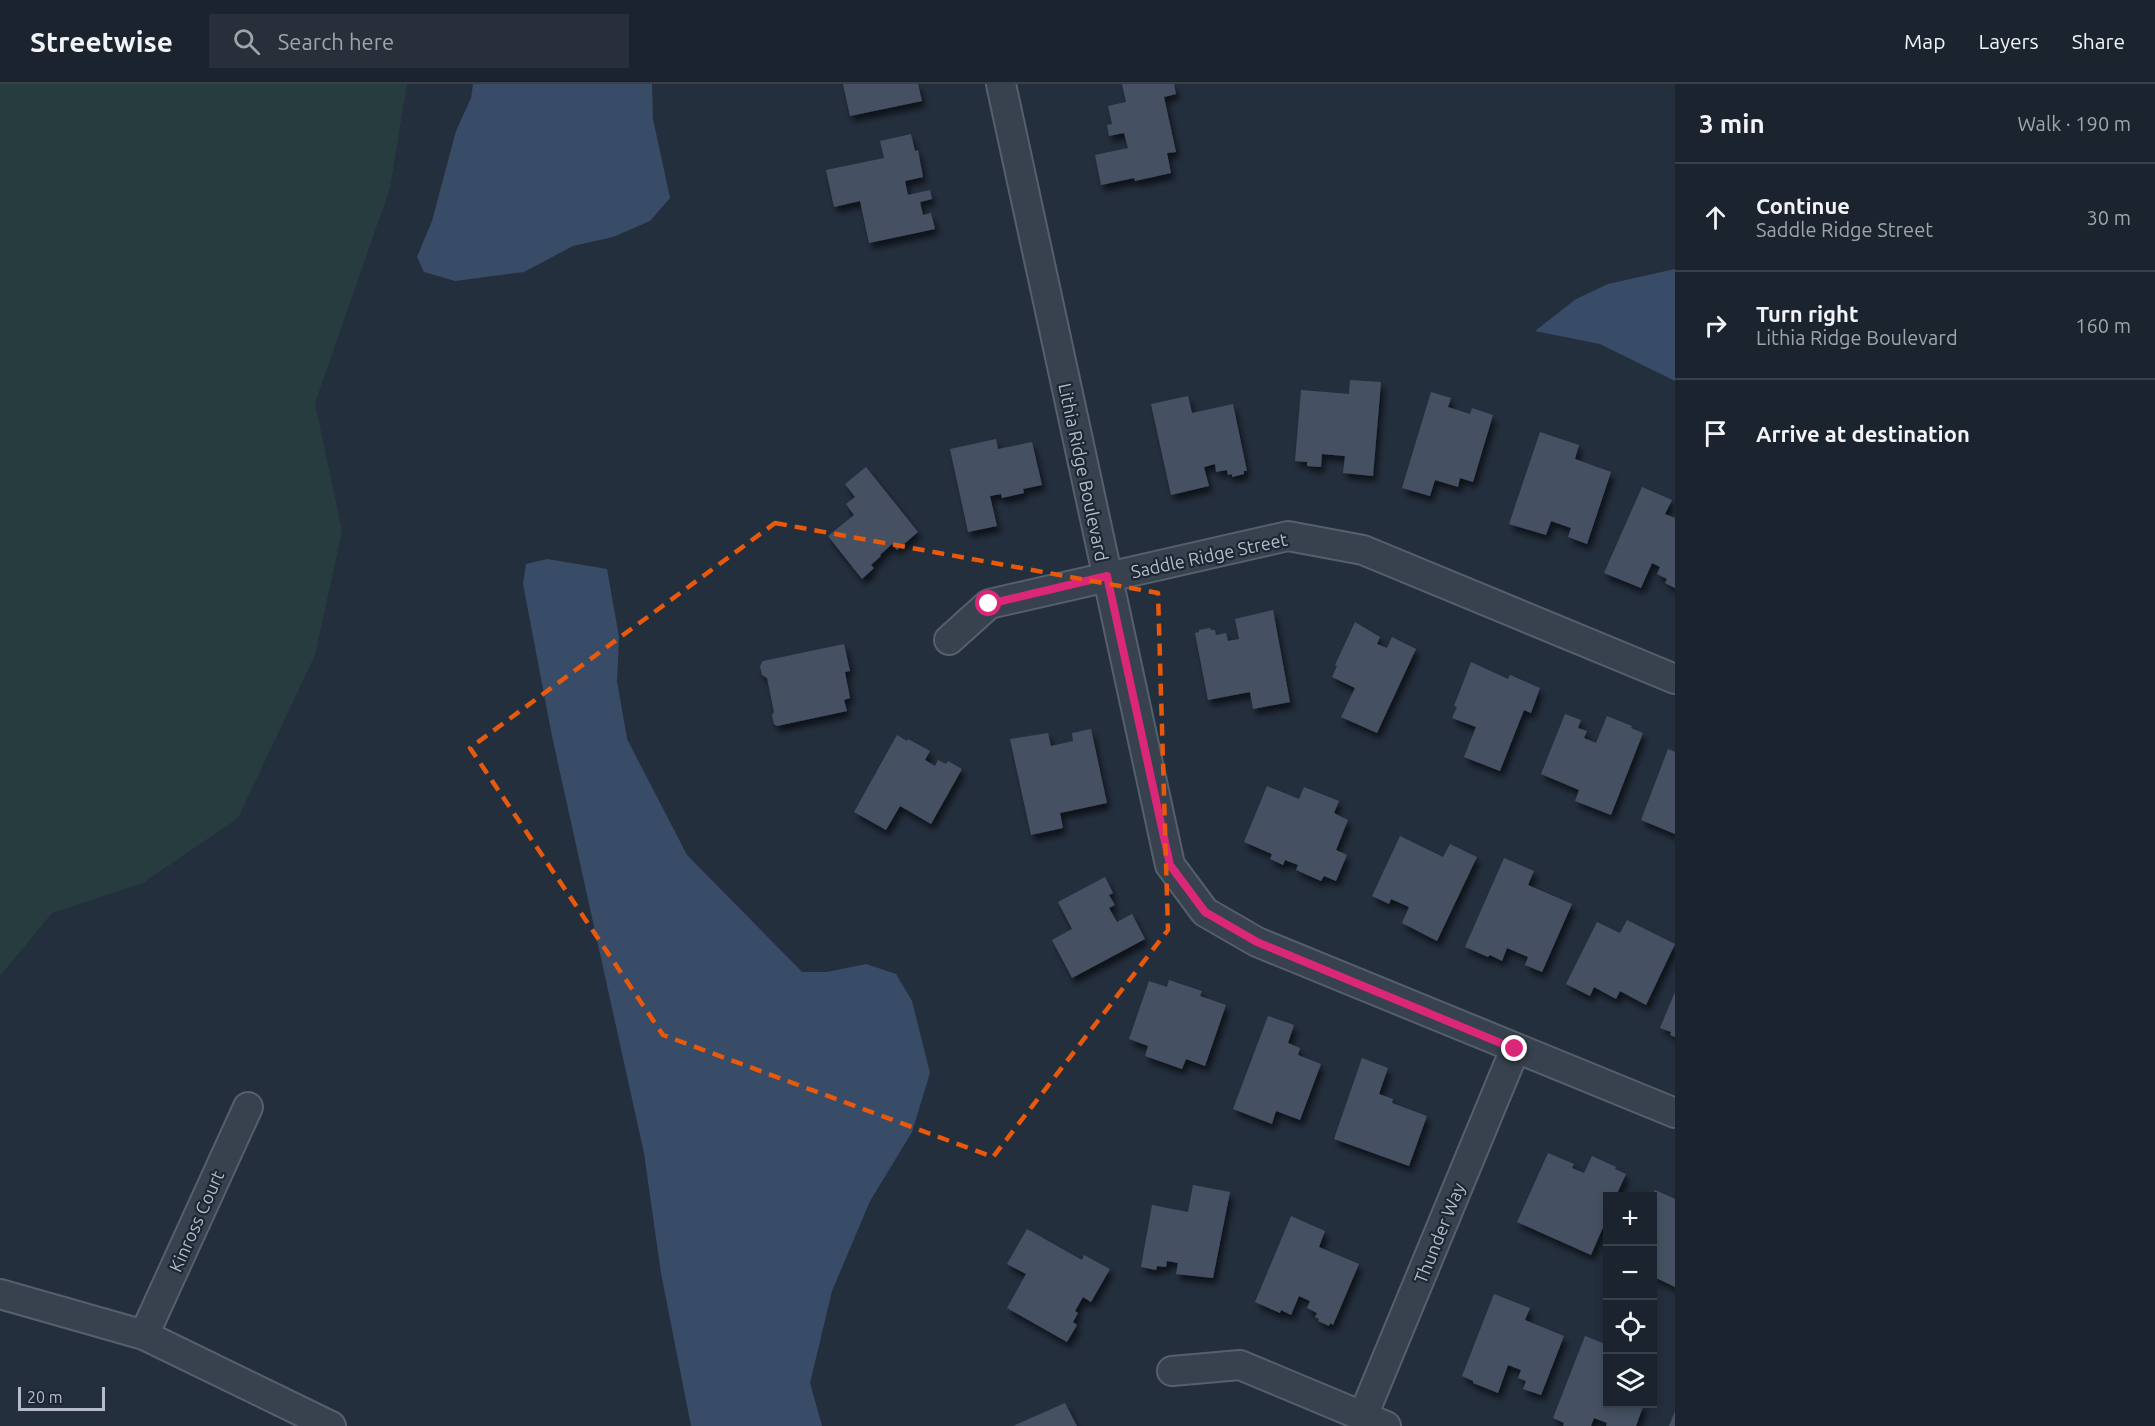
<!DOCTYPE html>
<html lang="en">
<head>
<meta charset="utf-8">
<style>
	:root { --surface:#1b232e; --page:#282f3a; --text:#f1f3f6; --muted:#a0a4aa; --line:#39404a }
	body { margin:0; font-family:Ubuntu,sans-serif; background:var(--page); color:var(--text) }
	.controls { position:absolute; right:18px; bottom:18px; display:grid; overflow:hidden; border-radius:0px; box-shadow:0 3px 9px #0003 }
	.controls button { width:54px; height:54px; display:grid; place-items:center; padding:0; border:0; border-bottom:2px solid var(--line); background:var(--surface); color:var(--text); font:30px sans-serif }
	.scale { position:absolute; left:18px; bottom:15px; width:87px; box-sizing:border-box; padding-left:6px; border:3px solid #b4bcc9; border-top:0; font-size:16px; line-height:21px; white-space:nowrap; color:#b4bcc9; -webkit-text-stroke:4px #1d2633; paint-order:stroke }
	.stop { position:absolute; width:18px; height:18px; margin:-14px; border:4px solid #db2777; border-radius:50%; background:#fff }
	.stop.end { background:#db2777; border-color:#fff; box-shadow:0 2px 6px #0008 }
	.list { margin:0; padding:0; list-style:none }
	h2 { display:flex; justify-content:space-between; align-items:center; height:78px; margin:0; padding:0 24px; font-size:26px }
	h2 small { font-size:20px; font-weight:400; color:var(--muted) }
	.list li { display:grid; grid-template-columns:39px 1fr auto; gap:18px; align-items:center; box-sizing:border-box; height:108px; padding:0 24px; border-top:2px solid var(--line) }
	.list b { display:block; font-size:22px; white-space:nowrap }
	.list p { margin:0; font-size:20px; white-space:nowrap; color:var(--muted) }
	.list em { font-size:20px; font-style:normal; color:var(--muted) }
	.icon { flex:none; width:33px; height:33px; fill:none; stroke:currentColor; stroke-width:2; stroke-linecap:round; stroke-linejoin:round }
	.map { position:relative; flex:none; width:1675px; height:1342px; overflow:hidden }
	header { display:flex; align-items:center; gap:36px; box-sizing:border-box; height:84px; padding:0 30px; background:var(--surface); border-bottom:2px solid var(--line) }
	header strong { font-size:28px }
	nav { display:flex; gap:33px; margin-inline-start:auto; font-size:21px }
	.search { width:420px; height:54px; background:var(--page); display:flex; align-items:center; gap:15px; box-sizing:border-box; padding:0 21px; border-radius:0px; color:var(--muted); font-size:22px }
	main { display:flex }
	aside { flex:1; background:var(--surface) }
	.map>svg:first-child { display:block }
	.green { fill:#263c3f }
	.water { fill:#394c67 }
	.building { fill:#455162; filter:url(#shadow) }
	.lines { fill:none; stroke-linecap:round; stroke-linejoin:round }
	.minor-casing { stroke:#565f6c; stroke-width:32 }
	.minor { stroke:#38414e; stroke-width:28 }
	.route { stroke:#db2777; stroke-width:8 }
	.marked { fill:none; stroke:#e8590c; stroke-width:4.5; stroke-dasharray:12 8; stroke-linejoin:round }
	.labels { text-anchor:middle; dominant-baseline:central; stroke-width:4.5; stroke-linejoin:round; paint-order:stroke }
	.street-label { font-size:18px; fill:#b4bcc9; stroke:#1d2633 }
</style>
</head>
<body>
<header>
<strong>Streetwise</strong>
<div class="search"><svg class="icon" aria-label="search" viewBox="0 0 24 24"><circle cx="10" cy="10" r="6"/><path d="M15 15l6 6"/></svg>Search here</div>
<nav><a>Map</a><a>Layers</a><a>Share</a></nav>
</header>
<main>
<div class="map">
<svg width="1675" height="1342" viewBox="0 0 1675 1342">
	<defs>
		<filter id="shadow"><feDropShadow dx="3.5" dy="6" stdDeviation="3" flood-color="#0009"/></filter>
	</defs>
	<rect width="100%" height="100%" fill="#242f3e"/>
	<!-- green -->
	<polygon class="green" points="0,0 407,0 390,104 315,319 342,447 315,571 238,734 143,799 52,829 0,892"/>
	<!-- water -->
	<g class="water">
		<polygon points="473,0 652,0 653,35 670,114 650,137 613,153 573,162 524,188 455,197 424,188 417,173 432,137 456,47 471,14"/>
		<polygon points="1675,185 1675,297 1600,260 1535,247 1576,215 1608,200"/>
		<polygon points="547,475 607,485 619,553 617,597 627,655 687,771 802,888 827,888 866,880 896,890 912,917 930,989 912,1048 870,1117 832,1207 810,1299 822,1342 691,1342 661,1189 644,1069 552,652 523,500 526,480"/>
	</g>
	<!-- building -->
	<g class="building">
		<polygon points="843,0 918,0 922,17 850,32"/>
		<polygon points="1122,0 1174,0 1176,10 1164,13 1176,68 1167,69 1171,89 1135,97 1134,94 1101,101 1095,71 1128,64 1124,49 1109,52 1107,41 1112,40 1108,22 1126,18"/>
		<polygon points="911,50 915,67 918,66 923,93 905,97 908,111 930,106 932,115 920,118 923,131 931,129 935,145 869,159 860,117 834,123 826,86 884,74 880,57"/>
		<polygon points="1350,296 1381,298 1373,392 1343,389 1345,372 1322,370 1321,383 1307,382 1307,378 1295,377 1301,306 1349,310"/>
		<polygon points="1431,308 1451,314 1448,323 1470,330 1472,324 1493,331 1473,398 1460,394 1458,403 1435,396 1430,412 1402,404"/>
		<polygon points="1188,312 1192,329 1233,320 1247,387 1244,387 1244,390 1232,393 1232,390 1228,391 1227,386 1216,388 1215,380 1204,383 1209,402 1171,411 1151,320"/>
		<polygon points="1540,348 1579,361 1575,375 1611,388 1587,460 1568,453 1571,444 1551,437 1546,451 1509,440"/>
		<polygon points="996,355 998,365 1032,358 1042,401 1023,405 1024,409 1002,414 1001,410 990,412 997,442 968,448 950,365"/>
		<polygon points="866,383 918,448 897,466 892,460 880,471 881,472 871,481 874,484 862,495 828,452 854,431 846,420 855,413 845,400"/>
		<polygon points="1642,403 1672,416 1665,430 1675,434 1675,504 1665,499 1667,495 1657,490 1660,483 1652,479 1641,504 1604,489"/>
		<polygon points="1273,526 1290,618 1253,625 1250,608 1208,616 1195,549 1199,548 1199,546 1210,544 1211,546 1215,546 1216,551 1226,549 1228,557 1239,555 1235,535"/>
		<polygon points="1355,538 1380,553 1377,560 1387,564 1392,553 1416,565 1377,649 1341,633 1355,604 1332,593 1337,582 1335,581"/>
		<polygon points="844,560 850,587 845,588 850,614 844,616 847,627 777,642 774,640 772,631 774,628 767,594 762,591 760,582 763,577"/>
		<polygon points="1471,578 1508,595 1510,591 1540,604 1531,629 1524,626 1500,687 1464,673 1476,643 1452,634 1457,623 1454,622"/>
		<polygon points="1565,630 1581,636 1578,644 1587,647 1584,654 1596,659 1607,632 1632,642 1631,644 1643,649 1611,731 1575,717 1579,706 1541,690"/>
		<polygon points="1091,645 1107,719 1060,729 1063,744 1031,751 1010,655 1048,649 1051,662 1073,657 1072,649"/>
		<polygon points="897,651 907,657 908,655 930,667 925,676 935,682 938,676 946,680 948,677 962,685 931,740 900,722 886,746 854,728"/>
		<polygon points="1668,665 1675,668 1675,750 1641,736"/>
		<polygon points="1267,702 1299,715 1304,703 1339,717 1334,729 1348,736 1336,766 1347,771 1336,797 1324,792 1321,797 1296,786 1298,781 1285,776 1283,781 1270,775 1272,770 1244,758"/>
		<polygon points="1400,752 1443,773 1450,760 1477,773 1437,857 1402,839 1409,823 1391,815 1389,820 1372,812"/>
		<polygon points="1504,774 1534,787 1528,801 1572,820 1542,888 1525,881 1528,873 1507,864 1502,877 1490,871 1488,873 1465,863"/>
		<polygon points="1105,793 1113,809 1109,811 1115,821 1109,824 1117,838 1132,830 1145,855 1072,894 1052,856 1072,845 1058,818"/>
		<polygon points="1627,836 1675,860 1646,921 1620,907 1616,915 1594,903 1590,912 1566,900 1597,838 1620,849"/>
		<polygon points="1169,896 1202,907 1200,912 1226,921 1205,982 1186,975 1182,985 1145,972 1148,962 1129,955 1149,897 1167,903"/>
		<polygon points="1675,908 1675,953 1670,951 1671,948 1660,944"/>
		<polygon points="1268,932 1294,941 1288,959 1300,964 1298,971 1321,980 1300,1036 1276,1027 1272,1040 1233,1025"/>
		<polygon points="1362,974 1388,984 1379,1010 1393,1015 1392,1019 1427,1032 1409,1082 1334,1055"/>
		<polygon points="1548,1069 1574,1080 1572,1084 1584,1089 1592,1072 1616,1083 1615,1085 1626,1090 1616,1112 1608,1112 1608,1132 1591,1171 1517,1138"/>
		<polygon points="1193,1101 1230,1108 1213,1194 1176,1190 1178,1179 1167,1177 1166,1183 1157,1182 1156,1186 1141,1183 1152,1121 1188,1128"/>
		<polygon points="1655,1106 1675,1115 1675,1203 1652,1192 1652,1112"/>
		<polygon points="1291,1132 1325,1147 1319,1163 1359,1180 1333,1241 1330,1239 1329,1242 1318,1237 1319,1235 1315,1233 1317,1229 1307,1224 1310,1217 1299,1212 1291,1231 1281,1226 1280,1229 1255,1218"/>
		<polygon points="1027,1145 1082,1176 1084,1171 1110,1185 1091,1218 1083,1213 1075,1227 1078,1229 1073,1238 1077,1241 1067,1258 1007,1224 1026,1190 1007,1180"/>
		<polygon points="1494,1210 1530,1224 1525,1236 1564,1252 1541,1311 1523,1305 1526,1297 1518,1294 1521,1286 1508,1281 1498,1309 1473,1299 1473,1297 1462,1292"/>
		<polygon points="1585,1252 1608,1261 1608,1320 1644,1320 1636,1342 1606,1342 1607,1339 1594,1334 1591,1342 1564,1342 1563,1341 1564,1339 1553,1334"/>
		<polygon points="1065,1319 1077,1342 1013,1342"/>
		<polygon points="1675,1327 1675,1342 1669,1342"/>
	</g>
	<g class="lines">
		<defs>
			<g id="minor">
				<polyline points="1001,0 1170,781 1205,828 1257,858 1675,1029"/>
				<polyline points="949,556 989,520 1288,452 1363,466 1675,595"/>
				<polyline points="0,1210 144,1251 331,1342"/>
				<polyline points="144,1251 248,1023"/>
				<polyline points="1172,1287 1240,1281 1386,1342"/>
				<polyline points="1363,1332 1515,965"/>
			</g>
		</defs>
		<!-- minor casing -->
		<use href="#minor" class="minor-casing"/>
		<!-- minor -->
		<use href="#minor" class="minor"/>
	</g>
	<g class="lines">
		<!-- route -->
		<polyline class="route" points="989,520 1107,492 1170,781 1205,828 1257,858 1515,965"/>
	</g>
	<!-- marked area -->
	<path class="marked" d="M775 439 1158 509 1168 846 993 1073 663 951 470 664Z"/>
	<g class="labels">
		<!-- street labels -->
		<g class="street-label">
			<text transform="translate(1084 388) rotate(78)">Lithia Ridge Boulevard</text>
			<text transform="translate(1209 471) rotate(-12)">Saddle Ridge Street</text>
			<text transform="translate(196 1137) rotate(-66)">Kinross Court</text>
			<text transform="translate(1439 1149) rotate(-68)">Thunder Way</text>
		</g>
	</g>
</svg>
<div class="controls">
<button>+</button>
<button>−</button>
<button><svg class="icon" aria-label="locate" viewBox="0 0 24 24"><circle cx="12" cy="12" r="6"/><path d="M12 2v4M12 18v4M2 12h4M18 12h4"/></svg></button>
<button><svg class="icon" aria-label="layers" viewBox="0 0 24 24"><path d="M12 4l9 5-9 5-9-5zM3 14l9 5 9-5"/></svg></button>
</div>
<div class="scale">20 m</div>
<div class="stop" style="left:989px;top:520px"></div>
<div class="stop end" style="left:1515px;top:965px"></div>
</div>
<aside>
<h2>3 min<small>Walk · 190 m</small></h2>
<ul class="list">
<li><svg class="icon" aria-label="ahead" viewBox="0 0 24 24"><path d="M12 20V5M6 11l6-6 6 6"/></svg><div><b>Continue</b><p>Saddle Ridge Street</p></div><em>30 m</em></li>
<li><svg class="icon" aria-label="right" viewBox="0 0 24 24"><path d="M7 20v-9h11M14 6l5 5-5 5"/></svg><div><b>Turn right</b><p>Lithia Ridge Boulevard</p></div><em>160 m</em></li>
<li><svg class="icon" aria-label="arrive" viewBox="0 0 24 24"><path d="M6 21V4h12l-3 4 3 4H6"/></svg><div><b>Arrive at destination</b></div></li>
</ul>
</aside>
</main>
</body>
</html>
